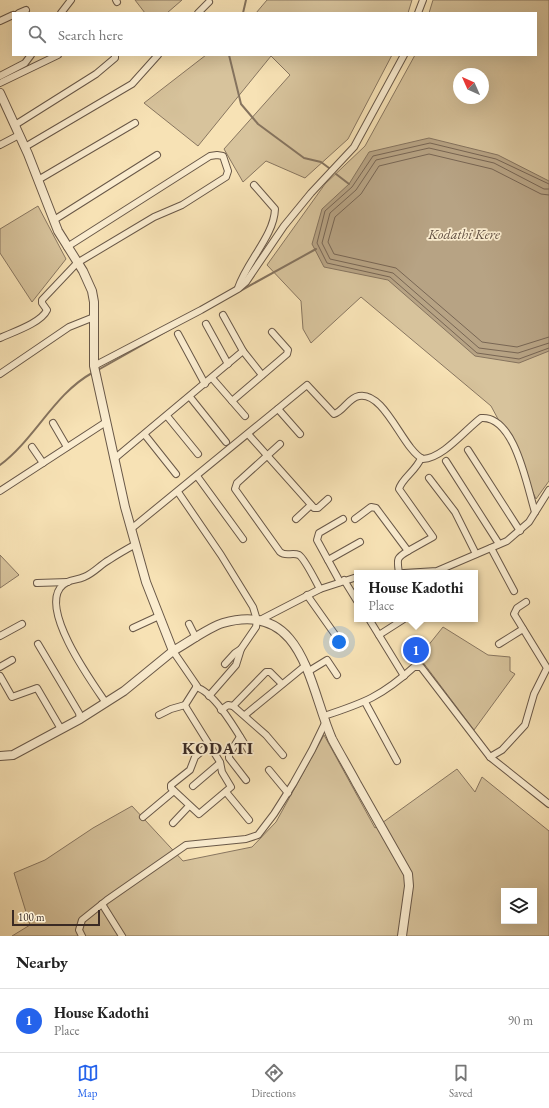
<!DOCTYPE html>
<html lang="en">
<head>
<meta charset="utf-8">
<style>
	:root { --surface:#fff; --page:#f2f2f2; --text:#222; --muted:#767676; --line:#e0e0e0; --accent:#2563eb }
	body { margin:0; font-family:"EB Garamond",serif; background:var(--page); color:var(--text) }
	.controls { position:absolute; right:12px; bottom:12px; display:grid; overflow:hidden; border-radius:0px; box-shadow:0 4px 16px #0002 }
	.controls button { width:36px; height:36px; display:grid; place-items:center; padding:0; border:0; border-bottom:1px solid var(--line); background:var(--surface); color:var(--text); font:20px sans-serif }
	.compass { position:absolute; left:453px; top:68px; width:36px; height:36px; border-radius:50%; background:var(--surface); box-shadow:0 4px 16px #0002; rotate:315deg }
	.scale { position:absolute; left:12px; bottom:10px; width:88px; box-sizing:border-box; padding-left:4px; border:2px solid #3a2a24; border-top:0; font-size:11px; line-height:14px; white-space:nowrap; color:#3a2a24; -webkit-text-stroke:3px #faeccf; paint-order:stroke }
	.you { position:absolute; left:339px; top:642px; width:14px; height:14px; margin:-10px; border:3px solid #fff; border-radius:50%; background:#1a73e8; box-shadow:0 0 0 6px #1a73e833 }
	.badge { display:grid; place-items:center; width:26px; height:26px; border-radius:50%; background:var(--accent); color:#fff; font-size:13px; font-weight:700 }
	.pin { position:absolute; translate:-50% -50%; border:2px solid #fff; box-shadow:0 1px 4px #0006 }
	.popup { position:absolute; left:354px; top:570px; width:124px; height:52px; box-sizing:border-box; display:grid; place-content:center; border-radius:0px; background:var(--surface); filter:drop-shadow(0 1px 3px #0005); font-size:13px; white-space:nowrap; color:var(--muted) }
	.popup b { font-size:15px; color:var(--text) }
	.popup::after { content:''; position:absolute; left:50%; top:100%; margin-left:-8px; border:8px solid transparent; border-top-color:var(--surface) }
	.list { margin:0; padding:0; list-style:none }
	h2 { display:flex; justify-content:space-between; align-items:center; height:52px; margin:0; padding:0 16px; font-size:17px }
	h2 small { font-size:13px; font-weight:400; color:var(--muted) }
	.list li { display:grid; grid-template-columns:26px 1fr auto; gap:12px; align-items:center; box-sizing:border-box; height:64px; padding:0 16px; border-top:1px solid var(--line) }
	.list b { display:block; font-size:15px; white-space:nowrap }
	.list p { margin:0; font-size:13px; white-space:nowrap; color:var(--muted) }
	.list em { font-size:13px; font-style:normal; color:var(--muted) }
	.icon { flex:none; width:22px; height:22px; fill:none; stroke:currentColor; stroke-width:2; stroke-linecap:round; stroke-linejoin:round }
	.map { position:relative; flex:none; width:549px; height:936px; overflow:hidden }
	.search { position:absolute; background:var(--surface); box-shadow:0 4px 16px #0002; left:12px; right:12px; top:12px; height:44px; display:flex; align-items:center; gap:10px; box-sizing:border-box; padding:0 14px; border-radius:0px; color:var(--muted); font-size:15px }
	.sheet { height:116px; background:var(--surface) }
	nav { display:flex; justify-content:space-around; align-items:center; box-sizing:border-box; height:56px; border-top:1px solid var(--line); background:var(--surface); font-size:11px; color:var(--muted) }
	nav a { display:grid; justify-items:center; gap:2px }
	nav .on { color:var(--accent) }
	.map>svg:first-child { display:block }
	.green { fill:#d7c39c; stroke:#887660; fill-rule:evenodd }
	.water { fill:#b7a384; stroke:#85735e }
	.lines { fill:none; stroke-linecap:round; stroke-linejoin:round }
	.shore { stroke:#786654; stroke-width:1 }
	.stream { stroke:#85735e; stroke-width:2 }
	.minor-casing { stroke:#695848; stroke-width:8 }
	.tertiary-casing { stroke:#695848; stroke-width:10 }
	.minor { stroke:#faeccf; stroke-width:6 }
	.tertiary { stroke:#faeccf; stroke-width:8 }
	.labels { text-anchor:middle; dominant-baseline:central; stroke-width:3.5; stroke-linejoin:round; paint-order:stroke }
	.water-label { font-size:14px; font-style:italic; fill:#604e41; stroke:#faeccf }
	.district-label { font-size:17px; font-weight:bold; letter-spacing:1px; fill:#3a2a24; stroke:#faeccf }
</style>
</head>
<body>
<div class="map">
<svg width="549" height="936" viewBox="0 0 549 936">
	<rect width="100%" height="100%" fill="#f7e2b5"/>
	<filter id="stains"><feTurbulence type="fractalNoise" baseFrequency=".005" numOctaves="4"/><feColorMatrix values="0 0 0 0 .2 0 0 0 0 .09 0 0 0 0 .02 0 0 0 .5 -.17"/></filter>
	<radialGradient id="worn" r=".72"><stop offset=".6" stop-color="#630" stop-opacity="0"/><stop offset="1" stop-color="#630" stop-opacity=".3"/></radialGradient>
	<!-- green -->
	<g class="green">
		<polygon points="135,0 182,0 167,13 145,13"/>
		<polygon points="267,0 412,0 408,13 256,13"/>
		<path d="M433 0H549V481L536 499 505 432 491 406 361 297 311 343 303 329 301 301 267 265 325 184 365 146 415 55H536V13H429ZM459 74H483V98H459Z"/>
		<polygon points="206,55 392,55 348,139 305,178 266,161 243,182 224,149 290,75 271,56 198,146 144,103"/>
		<polygon points="38,206 66,259 32,302 0,253 0,229"/>
		<polygon points="0,555 19,575 0,588"/>
		<polygon points="443,627 488,655 510,657 510,671 515,674 474,730 419,657"/>
		<path d="M324 735 375 828 457 769 475 792 482 777 549 831V936H12L30 925 14 873 45 860 93 828 132 806 183 861 252 847 276 822ZM504 891H534V921H504Z"/>
	</g>
	<!-- water -->
	<polygon class="water" points="429,138 498,155 549,181 549,351 519,363 475,356 388,280 324,267 312,244 322,209 349,184 369,152"/>
	<g class="lines">
		<!-- shore -->
		<g class="shore">
			<polyline points="549,184 496,159 430,143 373,156 352,187 325,211 317,243 327,263 390,277 477,353 519,359 549,348"/>
			<polyline points="549,189 544,189 494,163 429,148 376,160 356,190 330,213 322,243 330,259 393,273 479,348 518,353 549,343"/>
			<polyline points="549,195 541,194 492,169 429,154 379,166 361,194 335,217 328,242 334,254 396,268 482,342 517,347 549,337"/>
		</g>
		<!-- stream -->
		<g class="stream">
			<polyline points="243,13 246,0"/>
			<polyline points="229,55 241,104 258,124 304,158 321,162 329,168"/>
			<polyline points="336,174 349,184"/>
			<polyline points="240,291 316,249"/>
			<polyline points="98,370 176,326"/>
			<path d="M0 465C35 439 54 394 92 373"/>
		</g>
		<defs>
			<g id="minor">
				<polyline points="116,0 117,2"/>
				<polyline points="19,13 26,10"/>
				<polyline points="61,13 71,0"/>
				<polyline points="198,13 209,2"/>
				<polyline points="418,13 423,0"/>
				<polyline points="0,21 13,15"/>
				<polyline points="0,76 25,63 31,55"/>
				<polyline points="0,83 58,55"/>
				<polyline points="15,125 96,74 115,58 115,55"/>
				<polyline points="0,145 19,135"/>
				<polyline points="25,147 132,84 158,55"/>
				<polyline points="38,180 135,123"/>
				<polyline points="54,220 157,155"/>
				<path d="M238 288C247 261 274 236 275 209L254 185"/>
				<polyline points="206,324 228,364"/>
				<polyline points="178,334 205,384"/>
				<path d="M0 338C13 332 41 323 47 310L42 303V300L77 263 154 217 182 205 226 177 228 171 223 156 217 155 210 156 67 247"/>
				<polyline points="243,351 262,375"/>
				<polyline points="94,366 201,310 238,289 246,282 284,226 311,193 354,147 404,55"/>
				<polyline points="0,374 69,327 94,317"/>
				<polyline points="212,378 245,416"/>
				<polyline points="190,397 226,442"/>
				<polyline points="232,401 287,354 288,350 272,332"/>
				<polyline points="278,409 300,434"/>
				<polyline points="167,416 198,454"/>
				<polyline points="53,423 67,447"/>
				<polyline points="248,434 314,508 318,508 328,499"/>
				<polyline points="145,435 176,474"/>
				<path d="M280 444 237 483 235 489 280 552C286 557 292 552 299 555 305 559 316 582 320 589"/>
				<polyline points="32,447 43,463"/>
				<polyline points="468,450 520,531"/>
				<polyline points="114,459 243,351 223,315"/>
				<polyline points="446,461 499,544"/>
				<polyline points="197,476 243,539"/>
				<polyline points="429,478 455,512 476,554"/>
				<polyline points="0,491 106,422"/>
				<polyline points="178,492 221,555 253,607 257,620 256,627 241,649 236,665 209,696"/>
				<polyline points="296,519 311,505"/>
				<path d="M355 519 371 507 376 508 408 551C396 558 397 559 399 573"/>
				<path d="M131 529 307 385 334 414C344 411 348 398 359 396 385 391 403 450 423 459 443 458 465 430 481 418 515 415 527 487 535 512"/>
				<polyline points="491,548 514,591"/>
				<path d="M408 551 433 537 399 489C402 478 416 471 421 458"/>
				<polyline points="328,560 360,542"/>
				<polyline points="404,573 437,571 507,541 529,522 549,490"/>
				<polyline points="344,580 357,601"/>
				<polyline points="340,582 317,540 319,533 343,519"/>
				<polyline points="37,583 68,582"/>
				<polyline points="307,595 341,643"/>
				<polyline points="369,619 404,676"/>
				<polyline points="260,620 320,589 357,577"/>
				<polyline points="189,624 196,638"/>
				<polyline points="133,628 159,616"/>
				<polyline points="379,635 404,619"/>
				<polyline points="0,636 22,624"/>
				<polyline points="38,644 79,713 80,719"/>
				<polyline points="499,644 523,629"/>
				<polyline points="173,651 197,686 185,705 187,709 220,762 222,772 231,787 199,814 171,788 171,785 190,770 195,757 209,745"/>
				<polyline points="225,664 235,653 241,649"/>
				<polyline points="0,667 12,660"/>
				<polyline points="309,671 327,660 337,675"/>
				<polyline points="0,676 12,697 37,688 61,729"/>
				<path d="M196 687C216 693 238 734 249 751"/>
				<polyline points="365,702 397,761"/>
				<path d="M106 703C91 681 42 613 60 588 67 579 75 581 84 577 94 573 100 565 109 560 118 554 127 549 136 544"/>
				<polyline points="233,706 266,672 270,672 282,684"/>
				<polyline points="221,710 228,705 233,706 266,735 283,755"/>
				<polyline points="159,715 171,709 185,705"/>
				<polyline points="245,715 306,665"/>
				<path d="M324 716C364 703 382 696 414 667H421L490 757 549 804"/>
				<polyline points="240,737 229,754 229,758 246,780"/>
				<polyline points="490,757 502,750 525,725 534,694 547,668 514,614 517,608 526,602"/>
				<polyline points="269,770 288,793"/>
				<polyline points="193,786 220,763"/>
				<polyline points="226,792 249,820"/>
				<polyline points="143,817 174,791"/>
				<polyline points="173,823 189,806"/>
				<polyline points="102,904 122,936"/>
				<polyline points="82,936 79,930 82,920 107,900 186,845 246,839 258,835 274,814 293,784 312,750 326,721"/>
			</g>
			<g id="tertiary">
				<path d="M0 93 28 154 58 231 83 271 92 291 94 302V366L125 507 146 582 173 651C186 644 209 627 223 623 304 600 309 687 332 739 340 754 349 769 357 784 374 814 391 844 408 874L409 886 402 936"/>
				<polyline points="0,756 13,755 80,719 124,691 173,651"/>
			</g>
		</defs>
		<!-- minor casing -->
		<use href="#minor" class="minor-casing"/>
		<!-- tertiary casing -->
		<use href="#tertiary" class="tertiary-casing"/>
		<!-- minor -->
		<use href="#minor" class="minor"/>
		<!-- tertiary -->
		<use href="#tertiary" class="tertiary"/>
	</g>
	<g class="labels">
		<!-- water labels -->
		<g class="water-label">
			<text x="464" y="234">Kodathi Kere</text>
		</g>
		<!-- district labels -->
		<g class="district-label">
			<text x="218" y="748">KODATI</text>
		</g>
	</g>
	<rect width="100%" height="100%" filter="url(#stains)"/>
	<rect width="100%" height="100%" fill="url(#worn)"/>
</svg>
<div class="controls">
<button><svg class="icon" aria-label="layers" viewBox="0 0 24 24"><path d="M12 4l9 5-9 5-9-5zM3 14l9 5 9-5"/></svg></button>
</div>
<svg class="compass" viewBox="-18 -18 36 36"><path d="M0-13l5 13h-10z" fill="#e53935"/><path d="M0 13l5-13h-10z" fill="#767676"/></svg>
<div class="scale">100 m</div>
<div class="you"></div>
<div class="pin badge" style="left:416px;top:650px">1</div>
<div class="popup"><b>House Kadothi</b>Place</div>
<div class="search"><svg class="icon" aria-label="search" viewBox="0 0 24 24"><circle cx="10" cy="10" r="6"/><path d="M15 15l6 6"/></svg>Search here</div>
</div>
<section class="sheet">
<h2>Nearby<small></small></h2>
<ul class="list">
<li><span class="badge">1</span><div><b>House Kadothi</b><p>Place</p></div><em>90 m</em></li>
</ul>
</section>
<nav>
<a class="on"><svg class="icon" aria-label="map" viewBox="0 0 24 24"><path d="M3 6l6-2 6 2 6-2v14l-6 2-6-2-6 2zM9 4v14M15 6v14"/></svg>Map</a>
<a><svg class="icon" aria-label="directions" viewBox="0 0 24 24"><path d="M12 3l9 9-9 9-9-9zM9 14v-3h6M13 9l2 2-2 2"/></svg>Directions</a>
<a><svg class="icon" aria-label="saved" viewBox="0 0 24 24"><path d="M7 4h10v16l-5-4-5 4z"/></svg>Saved</a>
</nav>
</body>
</html>
